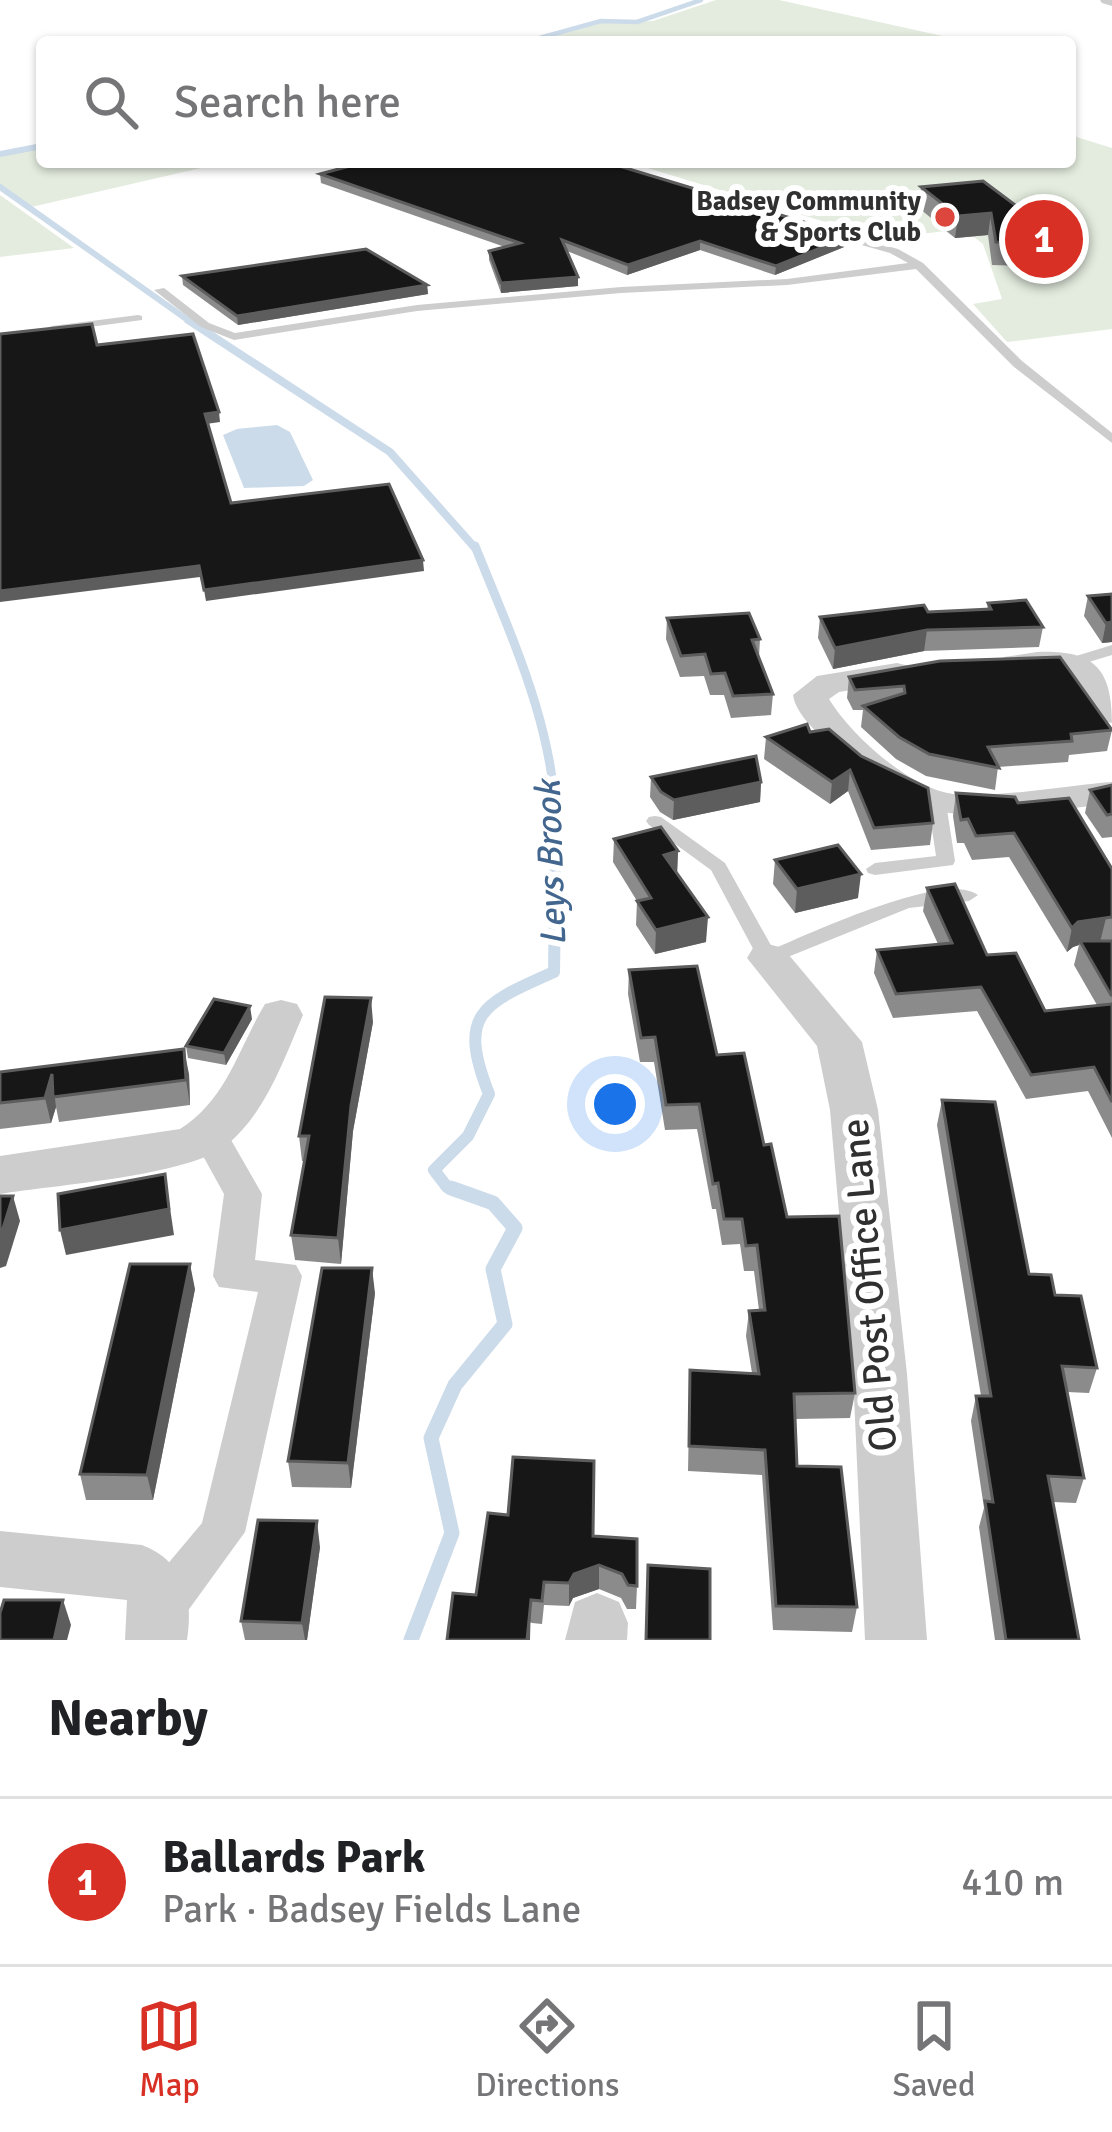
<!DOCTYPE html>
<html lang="en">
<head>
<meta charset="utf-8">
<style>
	:root { --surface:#fff; --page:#f2f2f2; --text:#202124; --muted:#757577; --line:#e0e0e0; --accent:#d93025 }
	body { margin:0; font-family:Signika,sans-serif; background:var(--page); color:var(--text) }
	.you { position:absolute; left:615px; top:1104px; width:42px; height:42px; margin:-30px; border:9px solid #fff; border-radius:50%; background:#1a73e8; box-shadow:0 0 0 18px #1a73e833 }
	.badge { display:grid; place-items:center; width:78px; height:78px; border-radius:50%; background:var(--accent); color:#fff; font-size:39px; font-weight:700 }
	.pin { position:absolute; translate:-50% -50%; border:6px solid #fff; box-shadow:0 3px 12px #0006 }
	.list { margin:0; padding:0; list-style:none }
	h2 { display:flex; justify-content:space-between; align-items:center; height:156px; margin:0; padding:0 48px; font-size:51px }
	h2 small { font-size:39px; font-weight:400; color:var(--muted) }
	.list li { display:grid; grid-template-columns:78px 1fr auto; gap:36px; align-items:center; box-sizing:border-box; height:168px; padding:0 48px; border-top:3px solid var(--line) }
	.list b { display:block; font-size:45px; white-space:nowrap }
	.list p { margin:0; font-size:39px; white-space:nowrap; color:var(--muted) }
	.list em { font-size:39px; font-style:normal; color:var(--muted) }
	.icon { flex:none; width:66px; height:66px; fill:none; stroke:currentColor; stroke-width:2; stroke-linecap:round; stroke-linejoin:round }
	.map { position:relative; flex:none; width:1112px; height:1640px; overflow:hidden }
	.search { position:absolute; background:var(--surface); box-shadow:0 3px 9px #0004; left:36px; right:36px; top:36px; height:132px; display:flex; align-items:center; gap:30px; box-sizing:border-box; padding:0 42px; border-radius:12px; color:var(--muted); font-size:45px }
	.sheet { height:324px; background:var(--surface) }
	nav { display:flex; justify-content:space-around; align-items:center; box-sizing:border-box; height:168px; border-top:3px solid var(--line); background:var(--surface); font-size:33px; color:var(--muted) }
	nav a { display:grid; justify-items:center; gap:6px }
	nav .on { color:var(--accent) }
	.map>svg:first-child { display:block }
	.green { fill:#e4ecdf }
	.water { fill:#ccdbea }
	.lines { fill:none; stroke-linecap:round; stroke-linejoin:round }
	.stream-far5 { stroke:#ccdbea; stroke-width:4.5 }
	.stream-far4 { stroke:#ccdbea; stroke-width:6 }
	.stream-far3 { stroke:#ccdbea; stroke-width:8 }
	.stream-far2 { stroke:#ccdbea; stroke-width:9 }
	.stream-far1 { stroke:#ccdbea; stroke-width:12 }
	.stream { stroke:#ccdbea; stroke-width:15 }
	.service { fill:#cdcdcd; fill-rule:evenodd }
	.pedestrian { fill:#cdcdcd; fill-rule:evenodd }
	.minor { fill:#cdcdcd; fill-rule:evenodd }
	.wall { fill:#8b8b8b }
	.shaded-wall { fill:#5d5d5d }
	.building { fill:#171717; stroke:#5d5d5d; stroke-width:3 }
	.poi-dot { fill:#dc463d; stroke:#fff; stroke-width:4.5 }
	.labels { text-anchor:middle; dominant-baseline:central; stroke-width:12; stroke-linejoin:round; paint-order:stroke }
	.far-poi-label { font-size:27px; font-weight:bold; fill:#303030; stroke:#fff; text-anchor:end }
	.water-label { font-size:36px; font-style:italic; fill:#42668e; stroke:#fff }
	.near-street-label { font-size:39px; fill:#303030; stroke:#fff }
</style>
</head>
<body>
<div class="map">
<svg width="1112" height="1640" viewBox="0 0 1112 1640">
	<rect width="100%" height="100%" fill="#fff"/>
	<!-- green -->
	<g class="green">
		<polygon points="716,0 779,0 970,42 533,42 601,23 653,21"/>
		<polygon points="1070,135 1112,148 1112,329 1007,342 973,304 1002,299 983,244 974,237 955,238 945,231 881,239 628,162 1070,162"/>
		<polygon points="42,146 42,162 227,162 27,208 0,187 0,154"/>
		<polygon points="0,195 74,248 0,257"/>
	</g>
	<!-- water -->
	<polygon class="water" points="277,425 290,432 313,480 304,486 244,488 223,435 237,429"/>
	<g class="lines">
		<!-- stream-far5 -->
		<polyline class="stream-far5" points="525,42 601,21 637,22 701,0"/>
		<!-- stream-far4 -->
		<g class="stream-far4">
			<polyline points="0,154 42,146"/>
			<polyline points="0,187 192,323"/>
		</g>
		<!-- stream-far3 -->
		<polyline class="stream-far3" points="188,320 390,452 476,549"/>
		<!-- stream-far2 -->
		<path class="stream-far2" d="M475 546C512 638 557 733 556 833"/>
		<!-- stream-far1 -->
		<path class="stream-far1" d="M459 1191 447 1187 434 1170 468 1136 489 1094C457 1013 482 1004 554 972L556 830"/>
		<!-- stream -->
		<polyline class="stream" points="411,1640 452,1533 431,1438 455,1385 505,1324 493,1269 515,1228 493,1203 451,1188"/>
		<!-- service -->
		<g class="service">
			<polygon points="830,230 898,249 923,263 1022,361 1112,433 1112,443 1014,367 916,269 787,285 621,293 417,311 234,340 201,327 154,290 164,288 209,323 235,333 417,305 621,287 787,279 908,263 890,253 826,235 826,231"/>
			<polygon points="138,315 142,316 142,320 52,332 46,329 52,326"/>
			<polygon points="1112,645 1112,655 1069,668 1061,663 1063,660"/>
			<polygon points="937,798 946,803 955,861 953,865 875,875 868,873 866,869 875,863 936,856 928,803"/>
			<path d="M655 816 661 817 725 863 773 949C811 933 945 870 978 895L969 901 909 908 768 965 761 963 758 958 711 870 649 825 646 821 649 817Z"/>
		</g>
		<!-- pedestrian -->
		<polygon class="pedestrian" points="210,1122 223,1126 262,1194 255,1260 296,1265 302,1276 245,1532 179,1623 162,1629 145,1623 138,1607 145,1591 202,1523 258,1292 219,1287 213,1276 224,1194 192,1136 197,1126"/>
		<!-- minor -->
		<g class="minor">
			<polygon points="1100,0 1112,0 1112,6 1102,3"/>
			<path d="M1037 652C1094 650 1112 668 1112 723L1099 720 1063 674 1004 671 999 664 1004 657Z"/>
			<path d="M897 663 909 666 914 673 909 680 839 692 829 699C851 735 909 788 953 794 991 799 1070 785 1112 782V804C995 814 923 841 832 747 818 733 796 715 793 695L817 676Z"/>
			<polygon points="768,944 783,948 862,1042 878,1110 907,1374 927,1640 865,1640 853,1374 830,1110 817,1046 747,958 753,948"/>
			<path d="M281 1000 297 1004 303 1015C284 1059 266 1112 228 1144 191 1176 53 1185 0 1194V1156L180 1129C227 1099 238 1049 265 1004Z"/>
			<path d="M0 1531 142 1545C184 1561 194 1598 187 1640H125L127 1600 0 1587Z"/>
			<polygon points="597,1593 619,1602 628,1623 627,1640 565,1640 575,1602"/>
		</g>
	</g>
	<!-- wall -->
	<g class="wall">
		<polygon points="320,174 849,245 775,275 700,250 627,275 567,251 578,286 501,293 489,260 489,251 505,247 321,183"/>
		<polygon points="983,181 1033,243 1030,266 992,265 988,235 955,238 919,208 921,187"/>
		<polygon points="182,276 427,285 428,294 238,325 183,285"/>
		<polygon points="1112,594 1112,642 1102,643 1084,616 1088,596"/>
		<polygon points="988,603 1043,627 1039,647 924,651 833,669 818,638 820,617 987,609"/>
		<polygon points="667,618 760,639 759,657 773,694 771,715 731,718 724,695 710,695 704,676 680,677 666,639"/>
		<polygon points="940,661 1112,730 1107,751 1069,755 1068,762 998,767 995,790 926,776 896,759 861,727 863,710 853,710 847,698 849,677"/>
		<polygon points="810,732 933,823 930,845 871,850 848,791 830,804 764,759 766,737"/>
		<polygon points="651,777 761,782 760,802 673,820 660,812 650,797"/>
		<polygon points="1112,785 1112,837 1102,838 1085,813 1090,790"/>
		<polygon points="956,793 1018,803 1112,869 1112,1138 1088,1091 1026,1099 977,1011 893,1018 874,973 877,950 938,944 923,911 927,888 987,955 1045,1011 1097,1005 1074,965 1079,945 1073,947 1067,952 1009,857 972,860 964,843 957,843 953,816"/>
		<polygon points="614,839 678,851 677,874 706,942 655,954 636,925 637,901 613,862"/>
		<polygon points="775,860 858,898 795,913 773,884"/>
		<polygon points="629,970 717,1055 764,1145 787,1217 855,1393 850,1418 795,1419 797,1466 857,1607 852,1632 773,1630 762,1475 688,1471 690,1370 752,1373 746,1336 749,1311 759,1310 754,1271 744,1271 740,1244 722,1245 716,1209 712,1209 697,1129 665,1130 654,1062 640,1062 628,994"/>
		<polygon points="252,1019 226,1065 188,1058 186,1046"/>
		<polygon points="373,1022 353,1131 341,1264 295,1260 291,1235 305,1161 302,1161 299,1136"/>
		<polygon points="0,1072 189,1074 190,1105 59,1122 56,1107 51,1123 0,1129"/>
		<polygon points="942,1100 1029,1274 1055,1295 1097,1368 1089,1393 1067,1392 1084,1478 1076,1503 1053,1502 1079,1640 995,1640 979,1527 984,1508 971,1421 976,1396 981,1396 937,1125"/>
		<polygon points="195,1289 153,1500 86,1500 80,1474"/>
		<polygon points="375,1293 351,1488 292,1487 288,1461"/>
		<polygon points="593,1536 637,1586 636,1609 627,1609 621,1598 599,1589 573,1598 569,1606 544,1605 542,1624 532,1623 476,1595"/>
		<polygon points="320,1547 307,1640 245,1640 241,1621"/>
	</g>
	<!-- shaded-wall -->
	<g class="shaded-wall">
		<polygon points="991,213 988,235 955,238 958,216"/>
		<polygon points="850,236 849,245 775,275 776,266"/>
		<polygon points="700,241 700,250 627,275 628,265"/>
		<polygon points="578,277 578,286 501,293 501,283"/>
		<polygon points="427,285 428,294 238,325 237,316"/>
		<polygon points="219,412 220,422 206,424 205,414"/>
		<polygon points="423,560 424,571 206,601 204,590"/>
		<polygon points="199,566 200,577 0,602 0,591"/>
		<polygon points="1112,622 1112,642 1102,643 1106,623"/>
		<polygon points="927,630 924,651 833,669 835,648"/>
		<polygon points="850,770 848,791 830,804 832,782"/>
		<polygon points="761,782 760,802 673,820 674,800"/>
		<polygon points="678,851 677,875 664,855"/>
		<polygon points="861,874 858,898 795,913 797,889"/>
		<polygon points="708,917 706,942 655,954 656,930"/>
		<polygon points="1106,918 1100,942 1080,941 1079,945 1073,947 1067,952 1072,928 1078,922"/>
		<polygon points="371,998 373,1022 353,1131 341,1264 338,1238 351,1106"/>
		<polygon points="250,1006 252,1019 226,1065 224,1053"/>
		<polygon points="184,1049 189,1074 190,1105 186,1080"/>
		<polygon points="52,1074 56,1107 51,1123 45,1098"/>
		<polygon points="165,1174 174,1235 66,1255 60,1230"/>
		<polygon points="13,1196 20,1221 6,1266 0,1268 0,1238"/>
		<polygon points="190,1264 195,1289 153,1500 147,1475"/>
		<polygon points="372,1268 375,1293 351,1488 348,1463"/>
		<polygon points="317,1521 320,1547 307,1640 305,1640 302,1623"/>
		<polygon points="599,1565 599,1589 573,1598 569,1606 569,1583 574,1574"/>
		<polygon points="63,1600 71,1625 67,1640 54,1640"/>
		<polygon points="531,1600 530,1640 527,1640"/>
	</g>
	<!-- building -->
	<g class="building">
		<polygon points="365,162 606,162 850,236 776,266 700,241 628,265 562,240 578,277 501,283 489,251 520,243 320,174"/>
		<polygon points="983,181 1026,213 1033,243 996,242 991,213 958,216 921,187"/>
		<polygon points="366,249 427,285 237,316 182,276"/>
		<polygon points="92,324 97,345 193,334 219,412 205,414 231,503 389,484 423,560 204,590 199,566 0,591 0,334"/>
		<polygon points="1112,594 1112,622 1106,623 1088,596"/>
		<polygon points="1026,600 1043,627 927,630 835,648 820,617 924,605 928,612 991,609 988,603"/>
		<polygon points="749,613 760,639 752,640 773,694 733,696 725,673 711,674 705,654 681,656 667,618"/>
		<polygon points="1060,657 1112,730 1071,734 1072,741 988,747 999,768 929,754 899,737 863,706 905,693 904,686 855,690 849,677 940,661"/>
		<polygon points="807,724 810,732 829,729 861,756 928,788 933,823 874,828 850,770 832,782 766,737"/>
		<polygon points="756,756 761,782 674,800 661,792 651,777"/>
		<polygon points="1112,785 1112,814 1107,815 1090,790"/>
		<polygon points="956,793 1015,797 1018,803 1069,798 1112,869 1112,917 1078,922 1072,928 1014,833 976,836 968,819 961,820"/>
		<polygon points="661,827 678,851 664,855 708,917 656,930 637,901 651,898 614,839"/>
		<polygon points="838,845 861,874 797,889 775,860"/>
		<polygon points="955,884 987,955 1016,953 1045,1011 1112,1004 1112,1102 1094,1067 1031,1075 981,987 896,994 877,950 952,943 927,888"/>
		<polygon points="1080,941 1112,941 1112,995 1111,995"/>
		<polygon points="697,966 717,1055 744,1053 764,1145 771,1144 787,1217 839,1216 855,1393 794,1394 797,1466 841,1467 857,1607 776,1606 765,1450 689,1446 690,1370 759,1374 749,1311 765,1310 757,1245 746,1246 742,1219 724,1219 718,1183 713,1184 699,1104 666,1105 655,1037 641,1038 629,970"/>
		<polygon points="325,997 371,998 351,1106 338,1238 291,1235 309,1136 299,1136"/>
		<polygon points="214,999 250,1006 224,1053 186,1046"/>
		<polygon points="184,1049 186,1080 53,1097 52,1074 45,1098 0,1103 0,1072"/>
		<polygon points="942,1100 995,1102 1029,1274 1051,1275 1055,1295 1081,1296 1097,1368 1062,1366 1084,1478 1048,1476 1079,1640 1006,1640 985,1501 993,1502 976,1396 991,1396"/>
		<polygon points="165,1174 169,1209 60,1230 58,1194"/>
		<polygon points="0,1196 13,1196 0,1238"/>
		<polygon points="130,1264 190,1264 147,1475 80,1474"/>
		<polygon points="322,1268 372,1268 348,1463 288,1461"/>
		<polygon points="513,1457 594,1461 593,1536 637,1539 637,1586 628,1585 622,1574 599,1565 574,1574 569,1583 544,1582 542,1601 531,1600 527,1640 447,1640 453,1593 476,1595 488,1513 508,1515"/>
		<polygon points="258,1520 317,1521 302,1623 241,1621"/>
		<polygon points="648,1565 710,1569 710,1640 646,1640"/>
		<polygon points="4,1600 63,1600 54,1640 0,1640 0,1613"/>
	</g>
	<!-- markers -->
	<circle class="poi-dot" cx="945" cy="217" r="12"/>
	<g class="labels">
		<!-- far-poi labels -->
		<g class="far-poi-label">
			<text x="921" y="201">Badsey Community<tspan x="921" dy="31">&amp; Sports Club</tspan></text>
		</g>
		<!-- water labels -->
		<g class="water-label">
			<text transform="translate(551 863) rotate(-92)">Leys Brook</text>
		</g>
		<!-- near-street labels -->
		<g class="near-street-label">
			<text transform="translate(869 1285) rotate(-95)">Old Post Office Lane</text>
		</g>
	</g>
</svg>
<div class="you"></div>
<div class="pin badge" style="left:1044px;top:239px">1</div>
<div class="search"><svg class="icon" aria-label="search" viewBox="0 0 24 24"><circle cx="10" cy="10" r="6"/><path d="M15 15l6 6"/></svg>Search here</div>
</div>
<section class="sheet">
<h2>Nearby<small></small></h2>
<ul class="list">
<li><span class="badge">1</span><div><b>Ballards Park</b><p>Park · Badsey Fields Lane</p></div><em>410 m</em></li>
</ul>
</section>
<nav>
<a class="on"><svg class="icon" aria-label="map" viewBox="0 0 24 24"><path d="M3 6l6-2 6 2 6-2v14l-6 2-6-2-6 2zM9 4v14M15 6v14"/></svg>Map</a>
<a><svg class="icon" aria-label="directions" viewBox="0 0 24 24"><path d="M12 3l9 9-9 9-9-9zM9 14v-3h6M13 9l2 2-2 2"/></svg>Directions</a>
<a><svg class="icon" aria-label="saved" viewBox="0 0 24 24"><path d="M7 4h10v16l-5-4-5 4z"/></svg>Saved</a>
</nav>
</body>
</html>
